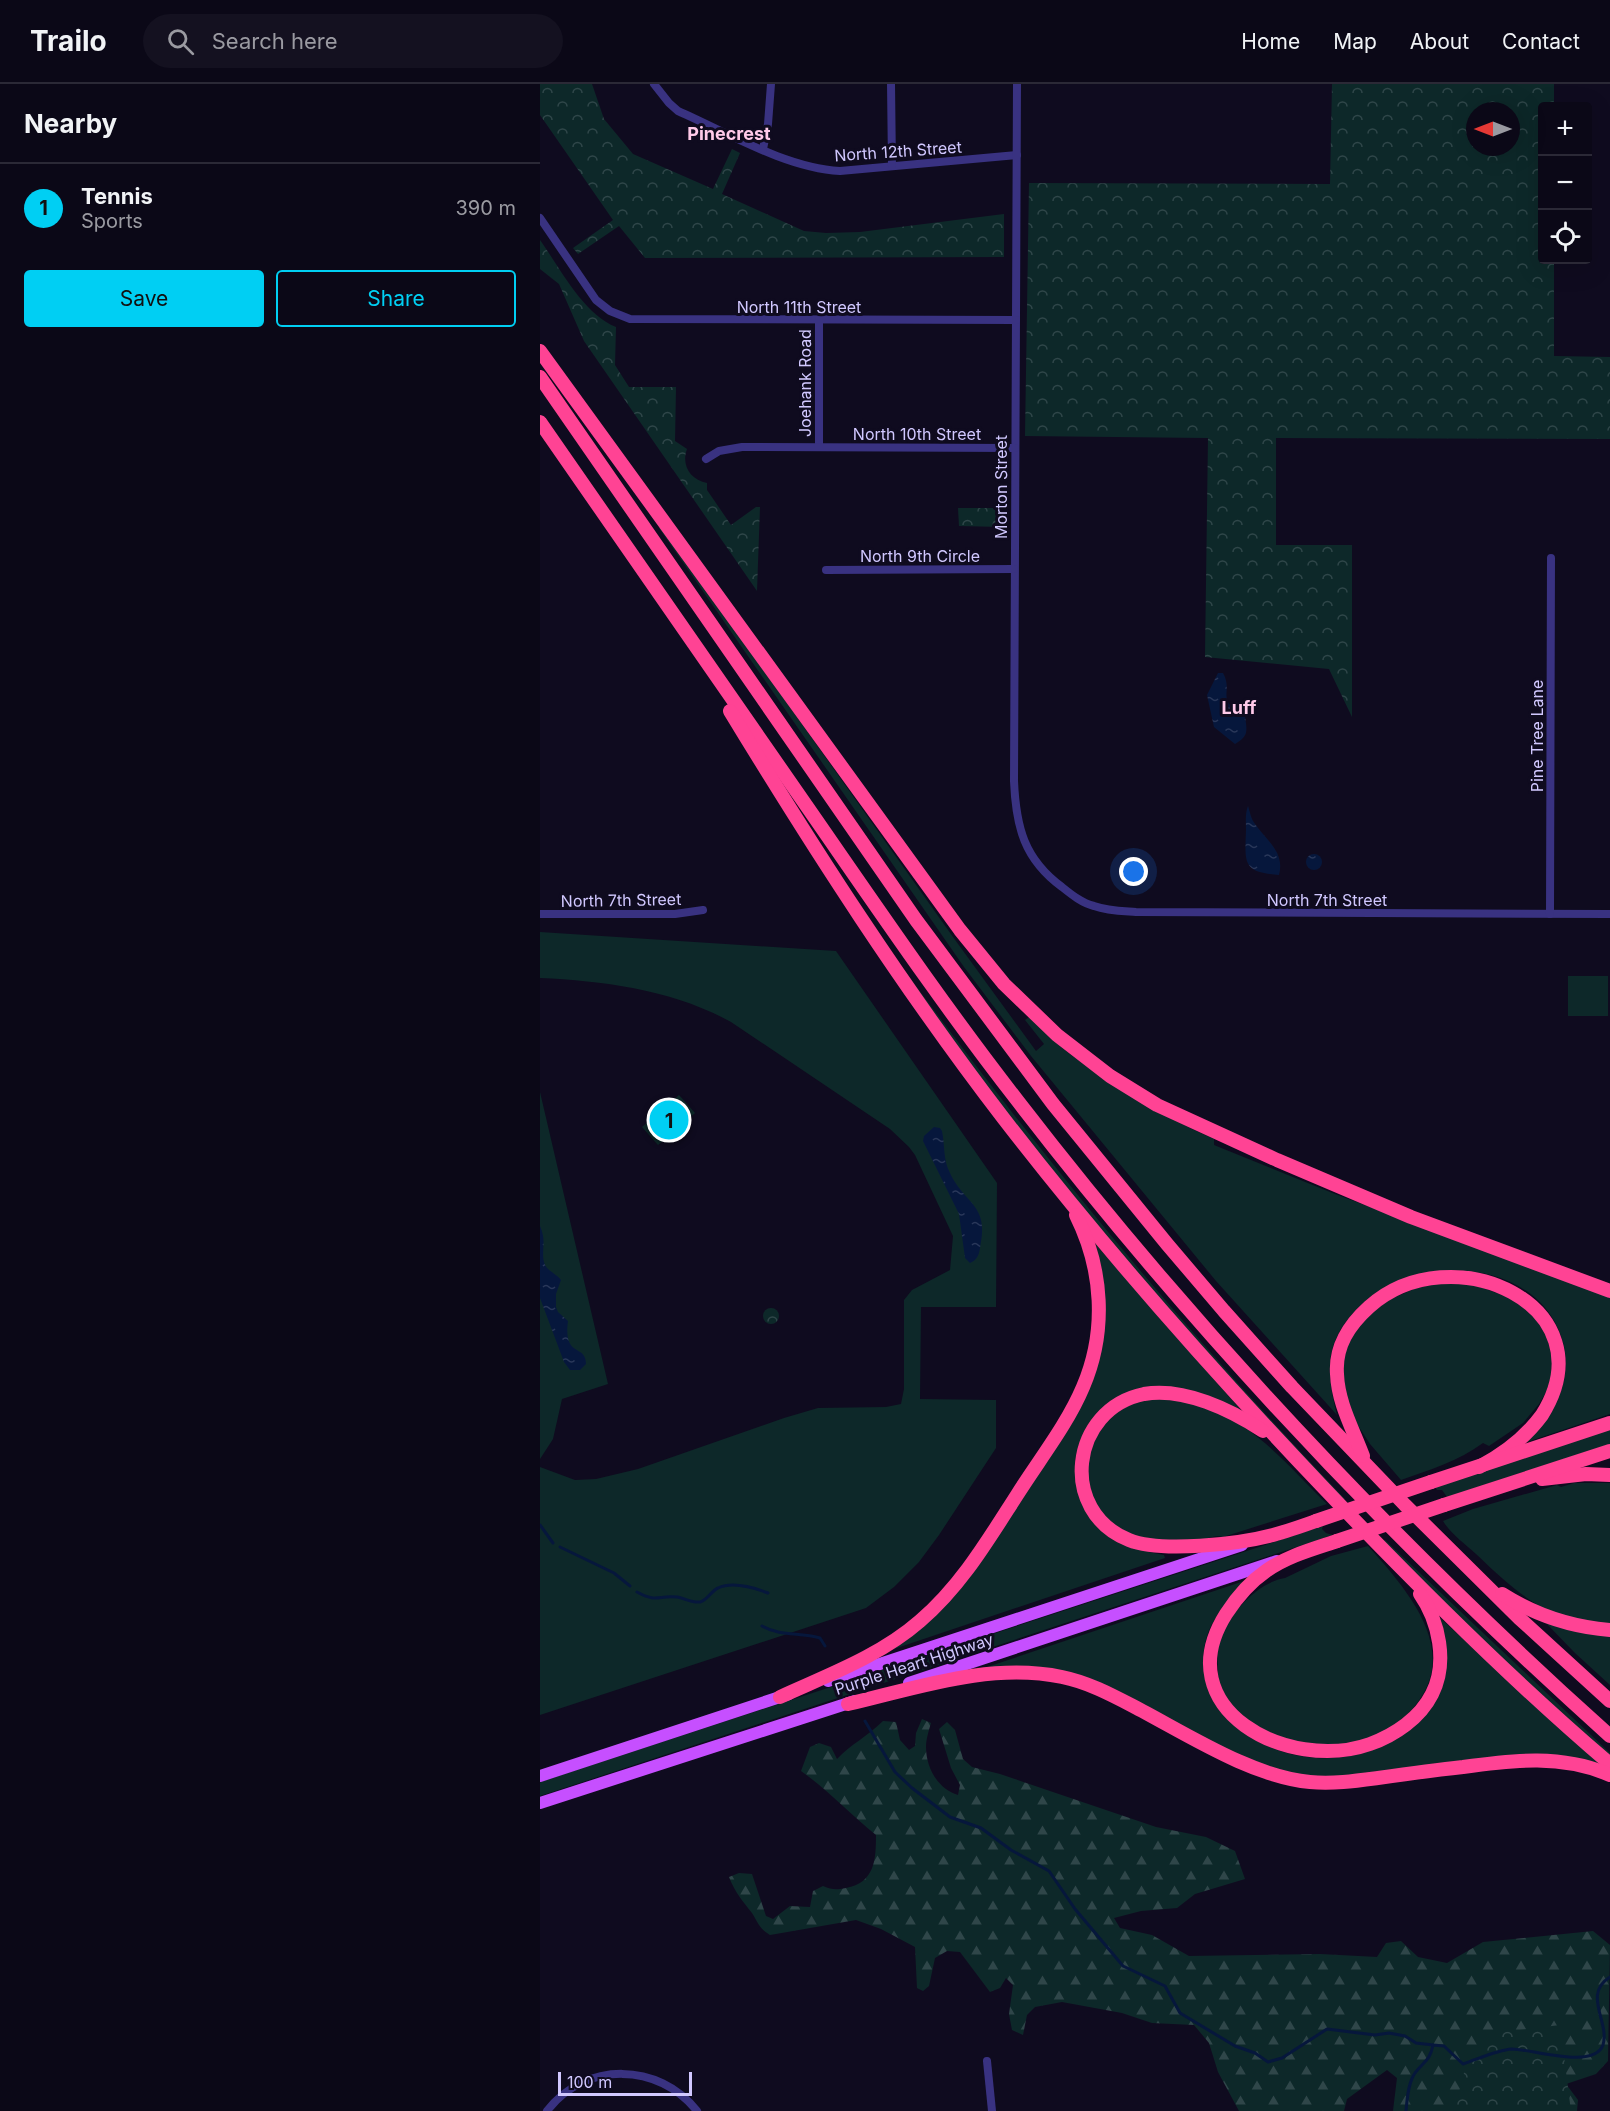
<!DOCTYPE html>
<html lang="en">
<head>
<meta charset="utf-8">
<style>
	:root { --surface:#0b0817; --page:#141120; --text:#f1f3f6; --muted:#9a9aa1; --line:#2b2936; --accent:#00cff3 }
	body { margin:0; font-family:Inter,sans-serif; background:var(--page); color:var(--text) }
	.controls { position:absolute; right:18px; top:18px; display:grid; overflow:hidden; border-radius:6px; box-shadow:0 6px 24px #0002 }
	.controls button { width:54px; height:54px; display:grid; place-items:center; padding:0; border:0; border-bottom:2px solid var(--line); background:var(--surface); color:var(--text); font:30px sans-serif }
	.compass { position:absolute; left:926px; top:18px; width:54px; height:54px; border-radius:50%; background:var(--surface); box-shadow:0 6px 24px #0002; rotate:270deg }
	.scale { position:absolute; left:18px; bottom:15px; width:134px; box-sizing:border-box; padding-left:6px; border:3px solid #d1c8ff; border-top:0; font-size:16px; line-height:21px; white-space:nowrap; color:#d1c8ff; -webkit-text-stroke:4px #0f0b1f; paint-order:stroke }
	.you { position:absolute; left:594px; top:788px; width:21px; height:21px; margin:-15px; border:4px solid #fff; border-radius:50%; background:#1a73e8; box-shadow:0 0 0 9px #1a73e833 }
	.badge { display:grid; place-items:center; width:39px; height:39px; border-radius:50%; background:var(--accent); color:#111; font-size:20px; font-weight:700 }
	.pin { position:absolute; translate:-50% -50%; border:3px solid #fff; box-shadow:0 2px 6px #0006 }
	.list { margin:0; padding:0; list-style:none }
	h2 { display:flex; justify-content:space-between; align-items:center; height:78px; margin:0; padding:0 24px; font-size:26px }
	h2 small { font-size:20px; font-weight:400; color:var(--muted) }
	.list li { display:grid; grid-template-columns:39px 1fr auto; gap:18px; align-items:center; box-sizing:border-box; height:90px; padding:0 24px; border-top:2px solid var(--line) }
	.list b { display:block; font-size:22px; white-space:nowrap }
	.list p { margin:0; font-size:20px; white-space:nowrap; color:var(--muted) }
	.list em { font-size:20px; font-style:normal; color:var(--muted) }
	.actions { display:flex; gap:12px; padding:18px 24px }
	.actions a { flex:1; padding:14px 0; border:2px solid var(--accent); border-radius:6px; text-align:center; font-size:21px; color:var(--accent) }
	.actions .main { background:var(--accent); color:#111 }
	.icon { flex:none; width:33px; height:33px; fill:none; stroke:currentColor; stroke-width:2; stroke-linecap:round; stroke-linejoin:round }
	.map { position:relative; flex:none; width:1070px; height:2027px; overflow:hidden }
	header { display:flex; align-items:center; gap:36px; box-sizing:border-box; height:84px; padding:0 30px; background:var(--surface); border-bottom:2px solid var(--line) }
	header strong { font-size:28px }
	nav { display:flex; gap:33px; margin-inline-start:auto; font-size:21px }
	.search { width:420px; height:54px; background:var(--page); display:flex; align-items:center; gap:15px; box-sizing:border-box; padding:0 21px; border-radius:33px; color:var(--muted); font-size:22px }
	main { display:flex }
	aside { flex:1; background:var(--surface) }
	.map>svg:first-child { display:block }
	.green { fill:#0d2829 }
	.forest { fill:url(#forest-firs) }
	.park { fill:url(#park-crowns); fill-rule:evenodd }
	.water { fill:url(#water-ripples) }
	.lines { fill:none; stroke-linecap:round; stroke-linejoin:round }
	.stream { stroke:#06173c; stroke-width:3 }
	.minor { stroke:#393281; stroke-width:8 }
	.primary { stroke:#c64fff; stroke-width:12 }
	.motorway { stroke:#ff4394; stroke-width:14 }
	.motorway-bridge { stroke:#ff4394; stroke-width:14 }
	.labels { text-anchor:middle; dominant-baseline:central; stroke-width:6; stroke-linejoin:round; paint-order:stroke }
	.street-label { font-size:16px; fill:#d1c8ff; stroke:#0f0b1f }
	.neighbourhood-label { font-size:18px; font-weight:bold; fill:#ffcae9; stroke:#0f0b1f }
</style>
</head>
<body>
<header>
<strong>Trailo</strong>
<div class="search"><svg class="icon" aria-label="search" viewBox="0 0 24 24"><circle cx="10" cy="10" r="6"/><path d="M15 15l6 6"/></svg>Search here</div>
<nav><a>Home</a><a>Map</a><a>About</a><a>Contact</a></nav>
</header>
<main>
<aside>
<h2>Nearby<small></small></h2>
<ul class="list">
<li><span class="badge">1</span><div><b>Tennis</b><p>Sports</p></div><em>390 m</em></li>
</ul>
<div class="actions"><a class="main">Save</a><a>Share</a></div>
</aside>
<div class="map">
<svg width="1070" height="2027" viewBox="0 0 1070 2027">
	<defs>
		<pattern id="forest-firs" width="22" height="20" patternUnits="userSpaceOnUse" patternTransform="scale(1.5)"><rect width="22" height="20" fill="#0d2829"/><path d="M5 1l3.5 6h-7zM16 11l3.5 6h-7z" fill="#2f4649"/></pattern>
		<pattern id="park-crowns" width="20" height="18" patternUnits="userSpaceOnUse" patternTransform="scale(1.5)"><rect width="20" height="18" fill="#0d2829"/><path d="M2 6a3 3 0 1 1 6 0M12 15a3 3 0 1 1 6 0" fill="none" stroke="#2f4649"/></pattern>
		<pattern id="water-ripples" width="26" height="14" patternUnits="userSpaceOnUse" patternTransform="scale(1.5)"><rect width="26" height="14" fill="#06173c"/><path d="M2 4q2-2 4 0t4 0M15 11q2-2 4 0t4 0" fill="none" stroke="#293759"/></pattern>
	</defs>
	<rect width="100%" height="100%" fill="#0f0b1f"/>
	<!-- green -->
	<g class="green">
		<path d="M122 443 413 853 496 967 504 960 485 936 489 933C503 945 516 959 530 970 574 1004 624 1033 674 1055V1061L795 1110 1070 1212V1330L975 1362C990 1348 1005 1336 1015 1319 1027 1299 1029 1274 1021 1252 994 1174 878 1169 823 1219 785 1254 785 1284 797 1331L676 1197 491 972 424 883 119 444Z"/>
		<path d="M0 848 296 867 457 1099 456 1223H381L380 1315 456 1316V1364L399 1451 379 1478 354 1503 326 1524 0 1631V1383L35 1396 56 1395 98 1385 244 1334 278 1324 346 1323 361 1320 364 1305V1216L372 1206 410 1186 413 1152 375 1071 369 1063 350 1045 191 938C133 906 65 897 0 894Z"/>
		<path d="M356 875C495 1064 642 1245 805 1415L800 1416 615 1213 449 1010Z"/>
		<rect x="1028" y="892" width="40" height="40"/>
		<polygon points="0,1008 68,1300 22,1315 13,1355 0,1375"/>
		<polygon points="139,1011 155,1029 118,1061 102,1043"/>
		<path d="M553 1157 700 1325 699 1327C678 1321 657 1316 637 1310 628 1308 618 1304 610 1304 566 1306 523 1359 538 1402 539 1408 588 1461 593 1463 602 1467 614 1469 624 1471L625 1474 345 1568 402 1521 553 1281Z"/>
		<path d="M906 1198 929 1199 979 1217 1006 1246 1014 1283 1009 1303 999 1320 983 1339 949 1362 943 1359C919 1377 889 1386 861 1396L830 1360 817 1340 809 1324 800 1283 804 1266 817 1241 831 1228 851 1215 876 1204Z"/>
		<path d="M610 1315C696 1315 731 1365 787 1420L683 1453C674 1450 666 1456 656 1457 630 1460 593 1457 572 1441 563 1434 558 1424 553 1415 545 1400 545 1376 552 1362 566 1333 579 1322 610 1315Z"/>
		<polygon points="1070,1345 1070,1360 907,1413 902,1406 897,1406 895,1403"/>
		<path d="M1034 1399H1070V1542C1007 1537 979 1511 936 1470 925 1460 910 1449 903 1437L933 1425 1017 1401 1021 1403Z"/>
		<polygon points="783,1442 782,1445 786,1449 793,1451 0,1712 0,1698"/>
		<polygon points="845,1456 1070,1669 1070,1673 1009,1619 841,1459"/>
		<path d="M828 1462C873 1512 929 1577 861 1636 842 1653 810 1663 785 1663 778 1663 770 1660 762 1659 732 1653 708 1644 689 1618 686 1613 680 1608 679 1603 677 1597 678 1590 678 1585 677 1571 677 1562 682 1549 693 1526 719 1498 745 1494L791 1472Z"/>
		<path d="M716 1493C700 1508 683 1520 672 1540 664 1555 661 1576 665 1593 681 1659 766 1688 826 1668 855 1658 873 1637 895 1616L898 1532 1070 1688 1034 1679 805 1696 723 1685 566 1605 444 1585V1584Z"/>
		<path d="M1004 1537C1026 1546 1047 1550 1070 1552V1601L1035 1569Z"/>
	</g>
	<!-- forest -->
	<path class="forest" d="M382 1635 391 1639C389 1646 386 1655 386 1663 386 1684 398 1705 418 1711L420 1701 411 1684 399 1645 407 1638 415 1646 423 1675 432 1683 460 1690 616 1743 666 1753 695 1767 705 1795 655 1810 637 1824 601 1827 574 1834 580 1844 612 1851 649 1872 780 1870 837 1873 846 1859 861 1857 878 1873 907 1879 943 1858 1053 1847 1070 1861 1068 1977 1056 1990 1026 2000 1038 2016 1037 2027H853L857 1994 847 1986 807 2015 804 2027H699L678 1988 669 1959 654 1941 612 1939 582 1929 522 1918 495 1923 487 1931 483 1951 472 1946 469 1930 473 1901 466 1894 460 1904 450 1908 420 1868 407 1867 395 1874 389 1902 383 1907 377 1904 375 1863 341 1845 316 1836 230 1851C218 1843 219 1840 212 1829 202 1816 196 1810 189 1793L199 1789 212 1790 226 1832 233 1835 250 1822 270 1823 273 1807 283 1802C292 1806 296 1806 306 1804 335 1799 336 1775 336 1751 310 1730 288 1706 261 1687L270 1663 279 1659 291 1663 297 1675C311 1660 327 1653 343 1637L356 1638 360 1656 369 1666 375 1662 376 1649Z"/>
	<!-- park -->
	<g class="park">
		<polygon points="0,0 52,0 64,35 93,70 173,105 192,65 200,69 182,110 264,147 286,149 320,148 464,130 464,173 105,174 79,142 38,170 33,164 73,136 0,31"/>
		<path d="M792 0H1014V22H1002V176H1014V272L1070 273V355L736 354V461H812V633L789 585 665 573 668 354 485 352 489 99 790 100ZM935 27H971V63H935Z"/>
		<path d="M0 156C20 184 43 230 76 243L75 281 89 303H136L135 357 147 365C141 381 150 396 167 399V406L191 441 216 423H220L217 507 44 257 19 200 0 185Z"/>
		<polygon points="418,424 463,424 463,443 419,442"/>
		<circle cx="231" cy="1232" r="8"/>
		<polygon points="1020,1941 1031,2027 914,2027 929,1970 949,1950"/>
	</g>
	<!-- water -->
	<g class="water">
		<path d="M678 589H683C694 609 674 615 705 632 707 647 709 652 695 660L674 643 667 611Z"/>
		<path d="M708 722C710 728 711 735 715 740 727 757 745 768 739 791 702 788 705 779 706 746 706 738 705 730 708 722Z"/>
		<circle cx="774" cy="778" r="8"/>
		<path d="M394 1043 400 1044 402 1047C405 1061 403 1076 410 1089 425 1121 450 1120 440 1164 439 1171 437 1176 430 1179L425 1174 419 1130 383 1057 384 1052Z"/>
		<path d="M0 1142C7 1158 1 1165 4 1178 6 1187 16 1189 21 1196L16 1210V1223L18 1228 28 1237C23 1275 46 1259 46 1280L40 1286H30L24 1278 0 1214Z"/>
	</g>
	<g class="lines">
		<!-- stream -->
		<g class="stream">
			<polyline points="0,1441 13,1459"/>
			<polyline points="20,1463 74,1489 90,1502"/>
			<path d="M97 1508C117 1519 118 1511 137 1513 144 1514 152 1519 160 1518 168 1516 171 1507 178 1504 193 1497 215 1504 228 1509"/>
			<path d="M222 1542C242 1553 258 1548 280 1554L285 1562"/>
			<polyline points="325,1637 355,1688 372,1704 410,1733 441,1744 471,1766 509,1787 535,1825 583,1882 625,1902 640,1929 695,1962 715,1969 728,1978 742,1974 787,1945 835,1951 849,1949 865,1952 876,1959 893,1961"/>
			<path d="M866 2027C867 2016 868 1999 875 1989 884 1977 890 1977 893 1961L904 1962 923 1980C938 1975 957 1966 972 1965 992 1965 1054 1986 1063 1961 1070 1938 1042 1910 1070 1893"/>
		</g>
		<!-- minor -->
		<g class="minor">
			<path d="M114 0 129 19 138 27C188 49 246 84 300 87L477 71"/>
			<polyline points="351,0 352,82"/>
			<path d="M477 0 474 697C476 743 484 775 522 803 532 811 542 819 554 822 568 827 582 827 596 828L1070 830"/>
			<polyline points="223,65 228,40 231,0"/>
			<polyline points="0,134 56,216 70,227 90,235 476,236"/>
			<polyline points="279,236 279,363"/>
			<polyline points="166,375 179,367 202,363 475,364"/>
			<polyline points="286,486 474,485"/>
			<polyline points="0,830 135,830 163,826"/>
			<polyline points="1010,830 1011,474"/>
			<polyline points="447,1977 452,2027"/>
			<path d="M7 2027C45 1977 119 1978 157 2027"/>
		</g>
		<!-- primary -->
		<g class="primary">
			<polyline points="288,1597 702,1461"/>
			<polyline points="369,1599 737,1477"/>
			<polyline points="0,1692 249,1610"/>
			<polyline points="0,1719 315,1617"/>
		</g>
		<!-- motorway -->
		<g class="motorway">
			<polyline points="0,267 420,846 464,900 517,951 570,992 617,1021 737,1076 871,1133 1070,1207"/>
			<polyline points="0,293 376,836 513,1020 627,1160 684,1227 752,1303 865,1421 979,1534 1070,1617"/>
			<path d="M0 338C89 467 178 596 268 724 336 822 403 921 477 1016 654 1246 854 1458 1070 1652"/>
			<path d="M190 627C275 767 364 905 464 1035 562 1162 670 1284 781 1401 873 1498 968 1593 1070 1680"/>
			<path d="M723 1347C691 1326 644 1303 604 1310 530 1325 518 1428 589 1456 621 1469 699 1460 733 1451 748 1447 762 1442 776 1437"/>
			<path d="M823 1372C813 1345 798 1319 797 1290 795 1262 809 1241 829 1223 912 1149 1070 1222 1002 1331 985 1354 964 1370 939 1383"/>
			<polyline points="1002,1395 1046,1390 1070,1391"/>
			<polyline points="891,1398 1070,1339"/>
			<polyline points="904,1421 1070,1367"/>
			<path d="M797 1457C773 1465 747 1472 726 1487 710 1498 697 1513 686 1530 626 1625 748 1689 830 1660 855 1651 880 1634 892 1610 908 1579 899 1537 880 1510"/>
			<path d="M962 1510C995 1531 1032 1543 1070 1546"/>
			<path d="M240 1613C288 1591 340 1572 380 1537 421 1502 448 1456 477 1411 499 1376 527 1341 543 1303 567 1247 563 1185 536 1131"/>
			<path d="M308 1620C377 1604 450 1578 522 1593 547 1598 570 1610 593 1622 645 1649 712 1693 770 1698 793 1700 815 1697 838 1694 866 1690 895 1686 923 1683 973 1676 1022 1670 1070 1691"/>
		</g>
		<!-- motorway-bridge -->
		<g class="motorway-bridge">
			<polyline points="776,1437 891,1398"/>
			<polyline points="797,1457 904,1421"/>
		</g>
	</g>
	<g class="labels">
		<!-- street labels -->
		<g class="street-label">
			<text transform="translate(358 67) rotate(-4)">North 12th Street</text>
			<text x="259" y="223">North 11th Street</text>
			<text transform="translate(265 299) rotate(-90)">Joehank Road</text>
			<text x="377" y="350">North 10th Street</text>
			<text transform="translate(461 403) rotate(-90)">Morton Street</text>
			<text x="380" y="472">North 9th Circle</text>
			<text transform="translate(997 652) rotate(-90)">Pine Tree Lane</text>
			<text transform="translate(81 816) rotate(-1)">North 7th Street</text>
			<text x="787" y="816">North 7th Street</text>
			<text transform="translate(374 1580) rotate(-18)">Purple Heart Highway</text>
		</g>
		<!-- neighbourhood labels -->
		<g class="neighbourhood-label">
			<text x="189" y="49">Pinecrest</text>
			<text x="699" y="623">Luff</text>
		</g>
	</g>
</svg>
<div class="controls">
<button>+</button>
<button>−</button>
<button><svg class="icon" aria-label="locate" viewBox="0 0 24 24"><circle cx="12" cy="12" r="6"/><path d="M12 2v4M12 18v4M2 12h4M18 12h4"/></svg></button>
</div>
<svg class="compass" viewBox="-18 -18 36 36"><path d="M0-13l5 13h-10z" fill="#e53935"/><path d="M0 13l5-13h-10z" fill="#9a9aa1"/></svg>
<div class="scale">100 m</div>
<div class="you"></div>
<div class="pin badge" style="left:129px;top:1036px">1</div>
</div>
</main>
</body>
</html>
